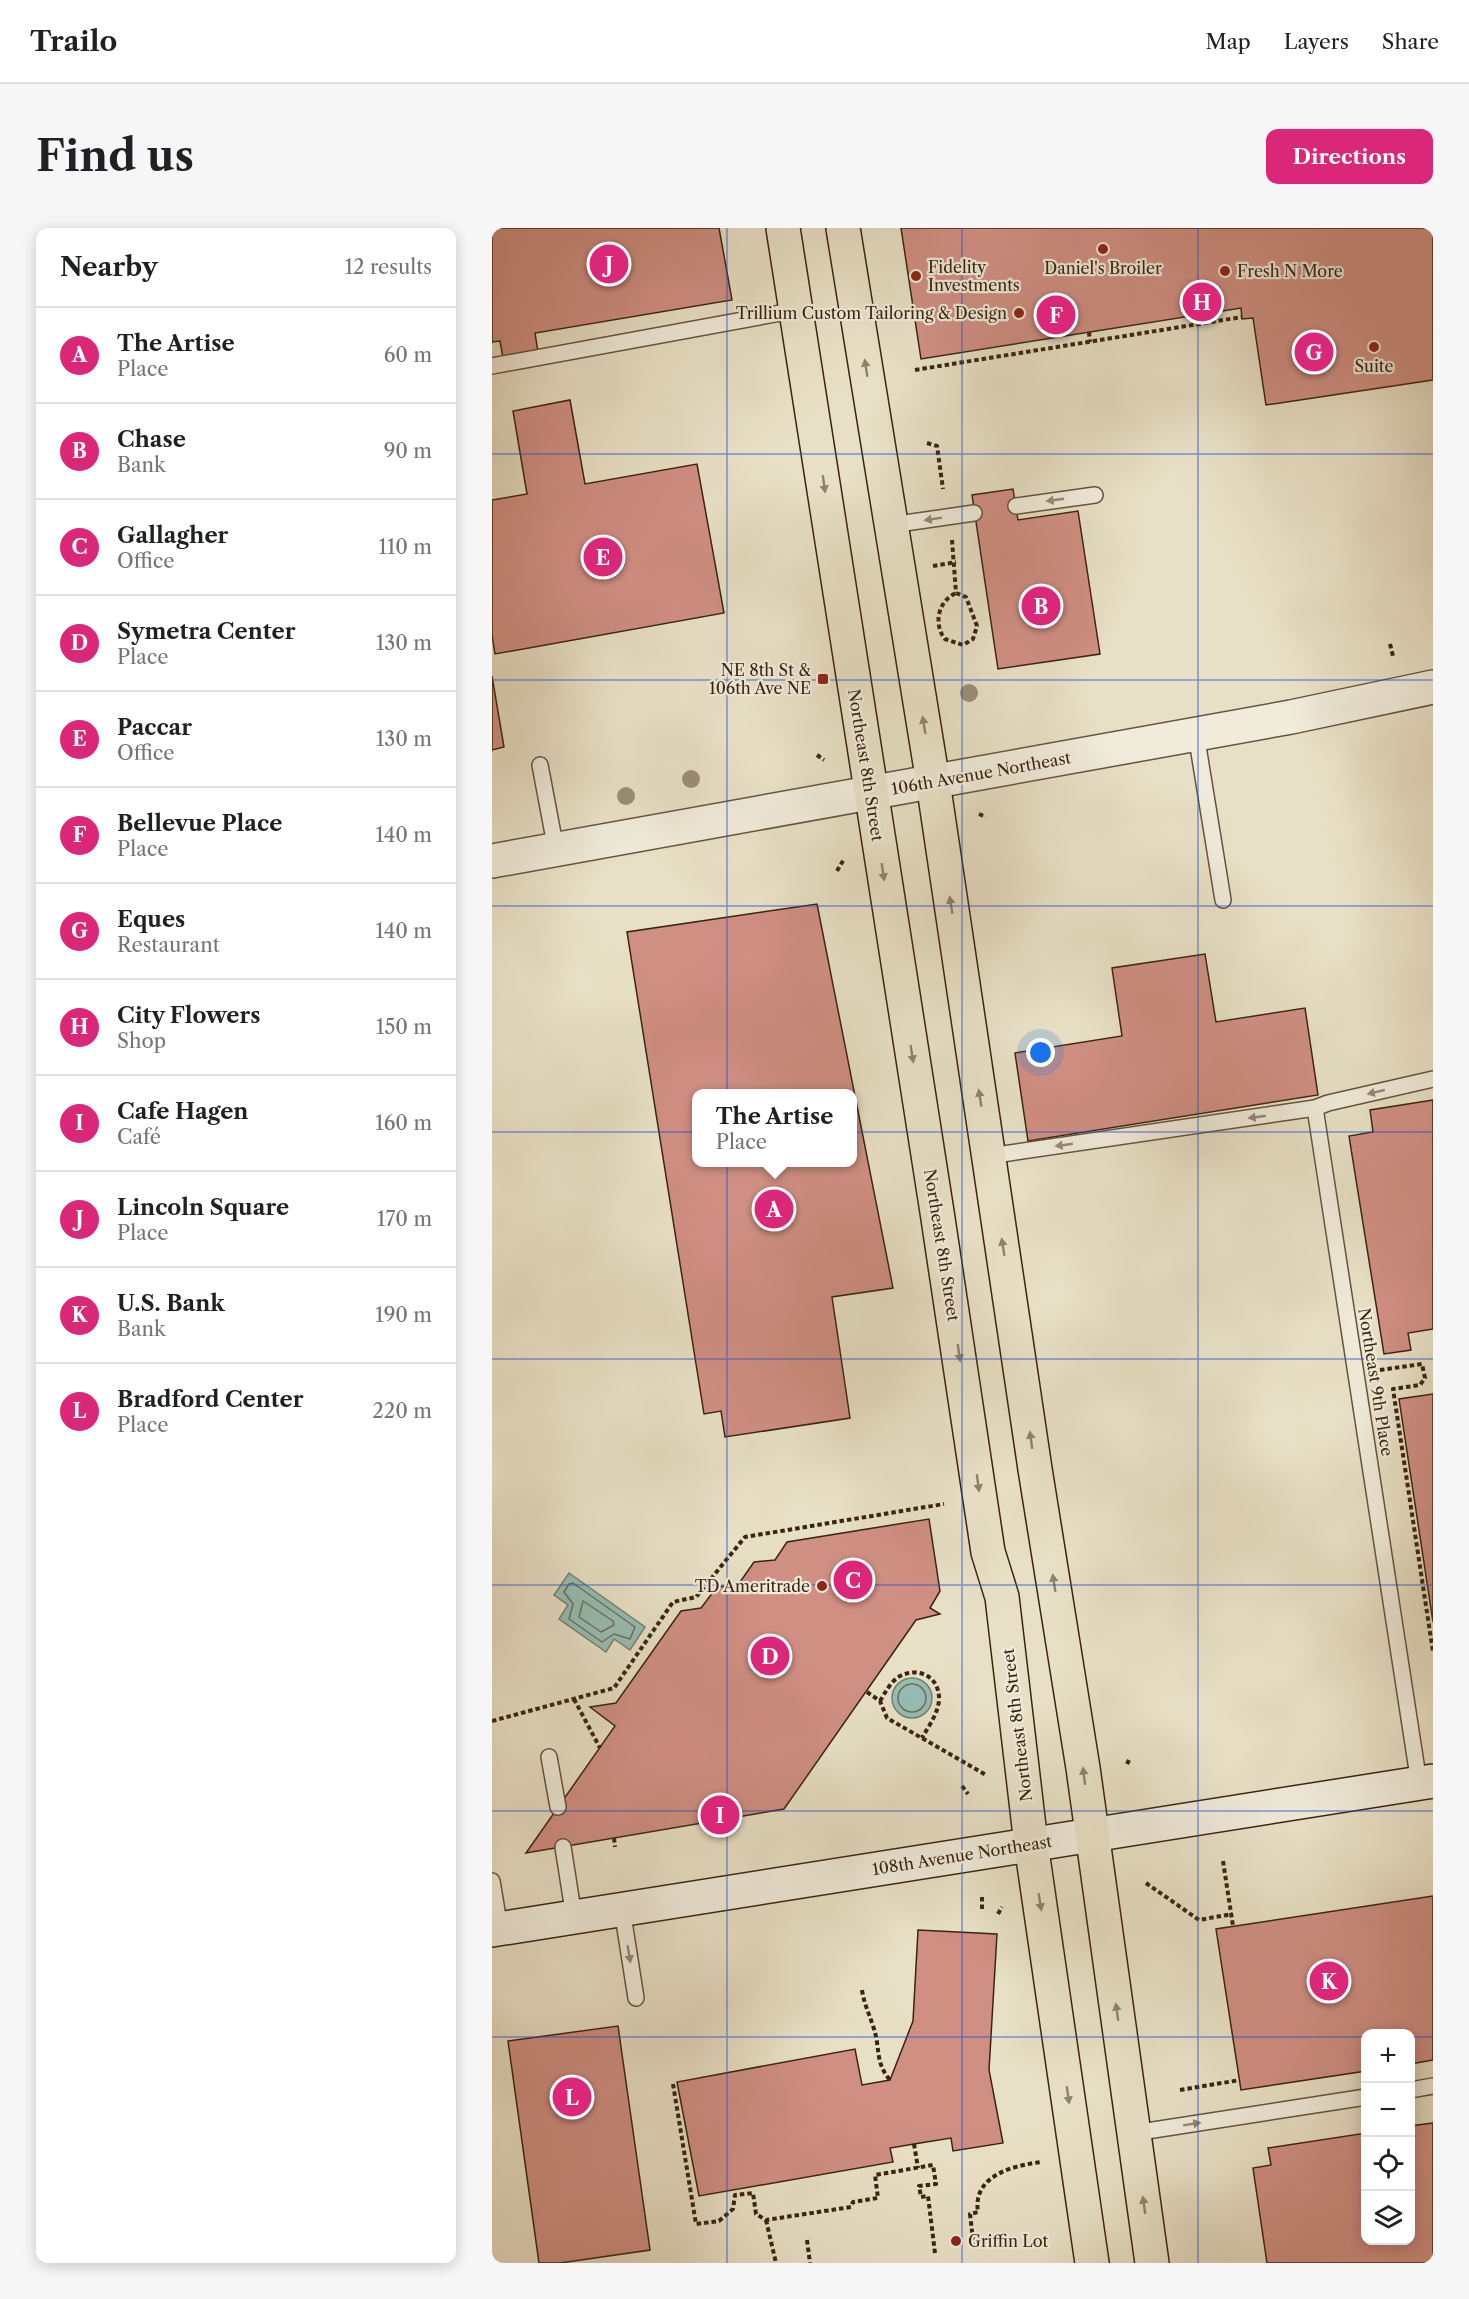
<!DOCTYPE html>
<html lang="en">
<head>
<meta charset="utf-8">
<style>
	:root { --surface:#fff; --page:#f6f6f6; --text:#202124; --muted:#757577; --line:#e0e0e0; --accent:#db2777 }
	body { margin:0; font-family:"Libre Caslon Text",serif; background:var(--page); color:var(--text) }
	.controls { position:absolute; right:18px; bottom:18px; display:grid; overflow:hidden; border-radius:12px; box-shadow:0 3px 15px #0003 }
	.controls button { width:54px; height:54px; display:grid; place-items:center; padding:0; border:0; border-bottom:2px solid var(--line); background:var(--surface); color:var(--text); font:30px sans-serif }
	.you { position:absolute; left:549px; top:825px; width:21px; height:21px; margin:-15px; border:4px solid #fff; border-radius:50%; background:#1a73e8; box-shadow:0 0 0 9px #1a73e833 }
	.badge { display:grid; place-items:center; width:39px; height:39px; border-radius:50%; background:var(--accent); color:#fff; font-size:20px; font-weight:700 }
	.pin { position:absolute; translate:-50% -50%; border:3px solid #fff; box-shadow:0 2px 6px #0006 }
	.popup { position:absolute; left:200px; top:861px; width:165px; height:78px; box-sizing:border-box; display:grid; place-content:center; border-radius:12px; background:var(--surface); filter:drop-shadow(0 2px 4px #0005); font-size:20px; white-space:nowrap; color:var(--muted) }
	.popup b { font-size:22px; color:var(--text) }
	.popup::after { content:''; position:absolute; left:50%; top:100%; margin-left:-12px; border:12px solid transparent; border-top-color:var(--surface) }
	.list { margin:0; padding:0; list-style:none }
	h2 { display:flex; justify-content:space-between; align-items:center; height:78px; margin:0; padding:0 24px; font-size:26px }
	h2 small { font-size:20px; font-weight:400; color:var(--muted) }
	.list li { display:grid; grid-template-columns:39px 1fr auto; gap:18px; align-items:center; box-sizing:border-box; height:96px; padding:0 24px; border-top:2px solid var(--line) }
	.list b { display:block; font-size:22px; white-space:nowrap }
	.list p { margin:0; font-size:20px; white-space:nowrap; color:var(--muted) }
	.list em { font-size:20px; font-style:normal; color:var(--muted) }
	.icon { flex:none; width:33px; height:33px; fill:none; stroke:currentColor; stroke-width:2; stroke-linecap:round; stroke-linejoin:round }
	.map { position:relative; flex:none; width:941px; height:2035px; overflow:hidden; border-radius:12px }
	header { display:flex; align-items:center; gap:36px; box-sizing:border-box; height:84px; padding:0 30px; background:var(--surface); border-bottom:2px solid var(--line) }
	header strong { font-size:28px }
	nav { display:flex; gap:33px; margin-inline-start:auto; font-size:21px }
	.intro { display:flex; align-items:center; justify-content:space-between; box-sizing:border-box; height:144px; padding:0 36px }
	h1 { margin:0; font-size:42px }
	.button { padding:15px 27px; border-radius:12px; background:var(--accent); color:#fff; font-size:21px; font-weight:700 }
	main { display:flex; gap:36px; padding:0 36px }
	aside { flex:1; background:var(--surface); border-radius:12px; box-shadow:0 3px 15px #0003 }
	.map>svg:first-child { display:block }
	.water { fill:#97bdb3; stroke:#728072; stroke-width:1.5 }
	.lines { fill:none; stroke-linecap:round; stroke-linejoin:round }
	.shore { stroke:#687062; stroke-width:1.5 }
	.building { fill:#d08f83; stroke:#3a2410; stroke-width:1.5; fill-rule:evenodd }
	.service-casing { stroke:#66533e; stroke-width:18 }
	.tertiary-casing { stroke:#66533e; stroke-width:36 }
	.secondary-casing { stroke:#3a2410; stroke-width:36 }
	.primary-casing { stroke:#3a2410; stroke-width:36 }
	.path { stroke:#3a2410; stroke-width:4; stroke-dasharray:4.5 3; stroke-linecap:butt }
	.service { stroke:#f0ebda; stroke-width:15 }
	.tertiary { stroke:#f0ebda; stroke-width:33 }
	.secondary { stroke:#f0ebda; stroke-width:33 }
	.primary { stroke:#e8e0c6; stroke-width:33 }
	.tree { fill:#998f75 }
	.oneway { fill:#91826b }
	.oneway2 { fill:#958875 }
	.grid { fill:none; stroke:#1d4ed8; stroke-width:1.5; stroke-opacity:0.55 }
	.poi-dot { fill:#8f2418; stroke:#f0ebda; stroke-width:2 }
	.labels { text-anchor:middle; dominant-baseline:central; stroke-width:4.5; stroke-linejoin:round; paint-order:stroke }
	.poi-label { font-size:16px; fill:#3a2410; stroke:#f0ebda; text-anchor:start }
	.street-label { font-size:16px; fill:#3a2410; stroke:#f0ebda }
</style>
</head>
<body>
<header>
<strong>Trailo</strong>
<nav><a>Map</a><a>Layers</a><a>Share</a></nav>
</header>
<div class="intro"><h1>Find us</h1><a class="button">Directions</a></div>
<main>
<aside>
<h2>Nearby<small>12 results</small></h2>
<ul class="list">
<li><span class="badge">A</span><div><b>The Artise</b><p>Place</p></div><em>60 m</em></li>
<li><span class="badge">B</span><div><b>Chase</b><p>Bank</p></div><em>90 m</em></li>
<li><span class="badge">C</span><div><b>Gallagher</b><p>Office</p></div><em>110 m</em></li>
<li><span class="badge">D</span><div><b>Symetra Center</b><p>Place</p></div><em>130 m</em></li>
<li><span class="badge">E</span><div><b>Paccar</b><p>Office</p></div><em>130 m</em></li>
<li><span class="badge">F</span><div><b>Bellevue Place</b><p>Place</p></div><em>140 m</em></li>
<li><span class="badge">G</span><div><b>Eques</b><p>Restaurant</p></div><em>140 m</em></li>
<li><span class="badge">H</span><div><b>City Flowers</b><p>Shop</p></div><em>150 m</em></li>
<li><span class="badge">I</span><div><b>Cafe Hagen</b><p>Café</p></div><em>160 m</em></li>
<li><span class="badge">J</span><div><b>Lincoln Square</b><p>Place</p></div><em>170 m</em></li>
<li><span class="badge">K</span><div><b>U.S. Bank</b><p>Bank</p></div><em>190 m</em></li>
<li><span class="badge">L</span><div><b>Bradford Center</b><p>Place</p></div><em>220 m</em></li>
</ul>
</aside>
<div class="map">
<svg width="941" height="2035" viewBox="0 0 941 2035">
	<rect width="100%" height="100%" fill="#e8e0c6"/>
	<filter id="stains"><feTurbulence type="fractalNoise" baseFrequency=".00333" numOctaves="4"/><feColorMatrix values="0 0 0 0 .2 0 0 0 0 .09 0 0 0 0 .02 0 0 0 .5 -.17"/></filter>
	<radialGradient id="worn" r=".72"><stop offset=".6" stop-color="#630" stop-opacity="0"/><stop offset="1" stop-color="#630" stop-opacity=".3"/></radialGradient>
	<!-- water -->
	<g class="water">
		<polygon points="77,1345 153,1399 138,1422 122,1411 114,1424 67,1391 76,1377 62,1367"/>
		<circle cx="420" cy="1470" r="20"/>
	</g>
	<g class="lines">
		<!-- shore -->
		<g class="shore">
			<polygon points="81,1355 143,1399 138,1411 122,1406 110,1414 77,1391 81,1376 72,1364 77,1356"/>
			<polygon points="91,1373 121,1393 122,1397 109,1404 87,1389"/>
			<circle cx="420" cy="1470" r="14"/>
		</g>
	</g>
	<!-- building -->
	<g class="building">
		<polygon points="0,0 227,0 240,72 43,105 46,124 11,130 8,113 0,114"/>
		<polygon points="941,0 941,152 774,177 761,90 750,91 749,80 429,131 409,0"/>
		<polygon points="78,172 93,256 205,236 232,385 3,426 0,407 0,272 35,266 21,183"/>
		<polygon points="521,261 526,292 586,283 608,426 506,441 480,267"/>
		<polygon points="0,448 12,519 0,522"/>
		<path d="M325 676 401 1060 340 1069 358 1190 233 1209 229 1183 212 1186 135 704ZM204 866H360V934H204Z"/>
		<polygon points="713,726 724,794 813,780 826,867 536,913 523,825 630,808 620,740"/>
		<polygon points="941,872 941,1101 916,1105 919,1122 892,1126 857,908 881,904 878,882"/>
		<polygon points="941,1166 941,1394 907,1171"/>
		<polygon points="437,1291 448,1363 438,1380 448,1386 424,1392 292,1581 34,1625 123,1498 98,1479 124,1475 189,1383 209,1380 225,1359 246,1357 262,1334 283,1332 295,1314"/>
		<polygon points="941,1668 941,1832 918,1836 918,1806 874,1806 874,1843 749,1862 724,1701"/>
		<polygon points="426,1702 505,1706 497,1842 511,1915 461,1923 459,1910 422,1916 398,1920 401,1934 207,1968 185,1854 363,1821 370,1857 398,1852 421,1793"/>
		<polygon points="126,1798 158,2022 68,2035 47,2035 16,1813"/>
		<polygon points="941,1895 941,2035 775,2035 761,1940 779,1937 776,1920 874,1905 874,2012 918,2012 918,1898"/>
	</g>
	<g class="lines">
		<defs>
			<g id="service">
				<polyline points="0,138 305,82"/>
				<polyline points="524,278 603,267"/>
				<polyline points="399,297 482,285"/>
				<polyline points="704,506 731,672"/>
				<polyline points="48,537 64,622"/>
				<polyline points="823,880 927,1555"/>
				<polyline points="497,928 823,880 836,875 941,851"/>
				<polyline points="57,1529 66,1579"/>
				<polyline points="71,1619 82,1689"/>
				<polyline points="0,1653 8,1701"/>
				<polyline points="130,1681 144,1770"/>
				<polyline points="918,1862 941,1858"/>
				<polyline points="642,1905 874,1869"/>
			</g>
			<polyline id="tertiary" points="0,633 799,489 941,459"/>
			<polyline id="secondary" points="0,1702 941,1553"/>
			<g id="primary">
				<polyline points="291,0 445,984 496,1324 510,1369 539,1616 600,2035"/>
				<polyline points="351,0 441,554 543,1241 591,1540 660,2035"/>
			</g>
		</defs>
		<!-- service casing -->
		<use href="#service" class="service-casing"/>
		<!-- tertiary casing -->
		<use href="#tertiary" class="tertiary-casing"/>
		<!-- secondary casing -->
		<use href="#secondary" class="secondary-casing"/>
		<!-- primary casing -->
		<use href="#primary" class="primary-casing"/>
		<!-- path -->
		<g class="path">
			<polyline points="597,104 598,114"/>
			<polyline points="423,142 750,89"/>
			<polyline points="435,215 445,218 451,261"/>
			<polyline points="460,312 464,365"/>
			<polyline points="441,338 464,334"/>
			<path d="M464 365 474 369 485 398 481 411 471 417 453 411C441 396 446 373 464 365Z"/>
			<polyline points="898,416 901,428"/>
			<polyline points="325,527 332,532"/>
			<polyline points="487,586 494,589"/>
			<polyline points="345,643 352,631"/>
			<polyline points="888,1142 930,1136 933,1150 928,1157 901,1161 941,1424"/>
			<polyline points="375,1464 388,1473 395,1490 494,1547"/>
			<polyline points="82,1471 108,1520"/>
			<path d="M388 1473C393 1465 399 1453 408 1448 428 1438 448 1450 447 1472 446 1486 436 1499 430 1510"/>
			<polyline points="0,1493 122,1460 181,1374 204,1369 253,1309 452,1276"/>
			<polyline points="635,1536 637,1532"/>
			<polyline points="470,1558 476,1566"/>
			<polyline points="122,1610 123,1619"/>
			<polyline points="731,1633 741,1698"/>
			<polyline points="654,1655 707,1692 740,1686"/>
			<polyline points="490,1681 490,1667"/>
			<polyline points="506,1686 510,1679"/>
			<path d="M370 1762C372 1776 377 1785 381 1798 389 1820 382 1833 398 1852"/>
			<polyline points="181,1856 204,1996 227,1993 241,1981 243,1967 261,1965 264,1986 274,1992 359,1979 361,1974 386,1970 383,1947 441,1937 444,1956 427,1958 429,1969 436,1968 443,2025"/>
			<polyline points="688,1862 748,1852"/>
			<polyline points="422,1916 426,1940"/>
			<polyline points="274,1992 284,2035"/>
			<polyline points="315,2012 318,2035"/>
			<path d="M482 2020 478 1986 486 1984C480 1947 523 1937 550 1934"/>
		</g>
		<!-- service -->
		<use href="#service" class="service"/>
		<!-- tertiary -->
		<use href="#tertiary" class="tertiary"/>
		<!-- secondary -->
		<use href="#secondary" class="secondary"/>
		<!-- primary -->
		<use href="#primary" class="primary"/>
	</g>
	<!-- trees -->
	<g class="tree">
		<circle cx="477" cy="465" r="9"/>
		<circle cx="199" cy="551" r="9"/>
		<circle cx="134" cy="568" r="9"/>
	</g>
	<!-- one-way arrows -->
	<defs><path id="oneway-solid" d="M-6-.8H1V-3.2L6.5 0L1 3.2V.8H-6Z" transform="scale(1.5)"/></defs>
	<g class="oneway">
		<use href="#oneway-solid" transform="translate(374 140) rotate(-99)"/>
		<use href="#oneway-solid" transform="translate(332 256) rotate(82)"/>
		<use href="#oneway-solid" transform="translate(432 497) rotate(-99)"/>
		<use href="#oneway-solid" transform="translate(391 644) rotate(81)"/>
		<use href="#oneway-solid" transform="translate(459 677) rotate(-99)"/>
		<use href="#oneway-solid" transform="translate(420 826) rotate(81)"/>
		<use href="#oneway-solid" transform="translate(488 870) rotate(-99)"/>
		<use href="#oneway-solid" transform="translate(511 1019) rotate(-99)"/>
		<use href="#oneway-solid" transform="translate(467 1125) rotate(82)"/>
		<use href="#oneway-solid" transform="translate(539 1212) rotate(-98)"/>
		<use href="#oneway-solid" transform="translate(486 1255) rotate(82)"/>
		<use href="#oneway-solid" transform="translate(562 1355) rotate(-99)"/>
		<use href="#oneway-solid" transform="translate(592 1548) rotate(-97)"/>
		<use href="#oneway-solid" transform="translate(548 1674) rotate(81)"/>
		<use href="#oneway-solid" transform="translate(625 1784) rotate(-98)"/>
		<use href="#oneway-solid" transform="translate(576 1867) rotate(82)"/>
		<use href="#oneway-solid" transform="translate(652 1977) rotate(-98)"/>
	</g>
	<g class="oneway2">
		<use href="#oneway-solid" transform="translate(563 272) rotate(172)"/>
		<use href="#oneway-solid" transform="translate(441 291) rotate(171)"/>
		<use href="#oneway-solid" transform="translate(884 864) rotate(167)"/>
		<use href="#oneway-solid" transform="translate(765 889) rotate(172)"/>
		<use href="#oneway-solid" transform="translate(572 917) rotate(172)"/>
		<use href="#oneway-solid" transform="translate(137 1726) rotate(81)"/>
		<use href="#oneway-solid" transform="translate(700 1896) rotate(-9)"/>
	</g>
	<!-- grid -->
	<path class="grid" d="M235 0V2035M470 0V2035M706 0V2035M0 226H941M0 452H941M0 678H941M0 904H941M0 1131H941M0 1357H941M0 1583H941M0 1809H874M918 1809H941"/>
	<!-- markers -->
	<g class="poi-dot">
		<circle cx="611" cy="21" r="6"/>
		<circle cx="733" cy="43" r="6"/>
		<circle cx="424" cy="48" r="6"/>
		<circle cx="527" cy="85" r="6"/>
		<circle cx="882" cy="119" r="6"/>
		<rect x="325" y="445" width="12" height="12" rx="3"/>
		<circle cx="330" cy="1358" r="6"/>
		<circle cx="464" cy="2013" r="6"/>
	</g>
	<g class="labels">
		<!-- poi labels -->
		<g class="poi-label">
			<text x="436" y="39">Fidelity<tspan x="436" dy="18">Investments</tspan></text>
			<text x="611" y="40" text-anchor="middle">Daniel's Broiler</text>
			<text x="745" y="43">Fresh N More</text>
			<text x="515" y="85" text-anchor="end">Trillium Custom Tailoring &amp; Design</text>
			<text x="882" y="138" text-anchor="middle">Suite</text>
			<text x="319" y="442" text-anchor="end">NE 8th St &amp;<tspan x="319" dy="18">106th Ave NE</tspan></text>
			<text x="318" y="1358" text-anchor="end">TD Ameritrade</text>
			<text x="476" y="2013">Griffin Lot</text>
		</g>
		<!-- street labels -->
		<g class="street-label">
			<text transform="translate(374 537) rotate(81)">Northeast 8th Street</text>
			<text transform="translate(489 545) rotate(-10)">106th Avenue Northeast</text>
			<text transform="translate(450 1017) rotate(81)">Northeast 8th Street</text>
			<text transform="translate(884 1154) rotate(81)">Northeast 9th Place</text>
			<text transform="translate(525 1497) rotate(-97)">Northeast 8th Street</text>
			<text transform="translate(470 1627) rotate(-9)">108th Avenue Northeast</text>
		</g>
	</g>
	<rect width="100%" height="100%" filter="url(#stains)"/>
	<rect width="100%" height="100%" fill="url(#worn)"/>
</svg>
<div class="controls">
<button>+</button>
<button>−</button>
<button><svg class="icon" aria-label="locate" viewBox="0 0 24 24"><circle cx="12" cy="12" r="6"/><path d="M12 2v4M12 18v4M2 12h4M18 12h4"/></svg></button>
<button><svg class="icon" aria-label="layers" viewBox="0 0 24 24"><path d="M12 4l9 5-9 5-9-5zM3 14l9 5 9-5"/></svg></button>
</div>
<div class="you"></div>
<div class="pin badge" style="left:282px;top:981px">A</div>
<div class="popup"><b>The Artise</b>Place</div>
<div class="pin badge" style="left:549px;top:378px">B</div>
<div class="pin badge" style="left:361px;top:1352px">C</div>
<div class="pin badge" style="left:278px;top:1428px">D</div>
<div class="pin badge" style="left:111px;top:329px">E</div>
<div class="pin badge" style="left:564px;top:87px">F</div>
<div class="pin badge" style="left:822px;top:124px">G</div>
<div class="pin badge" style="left:710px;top:74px">H</div>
<div class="pin badge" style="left:228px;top:1587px">I</div>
<div class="pin badge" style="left:117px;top:36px">J</div>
<div class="pin badge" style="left:837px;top:1753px">K</div>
<div class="pin badge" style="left:80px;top:1869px">L</div>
</div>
</main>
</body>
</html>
